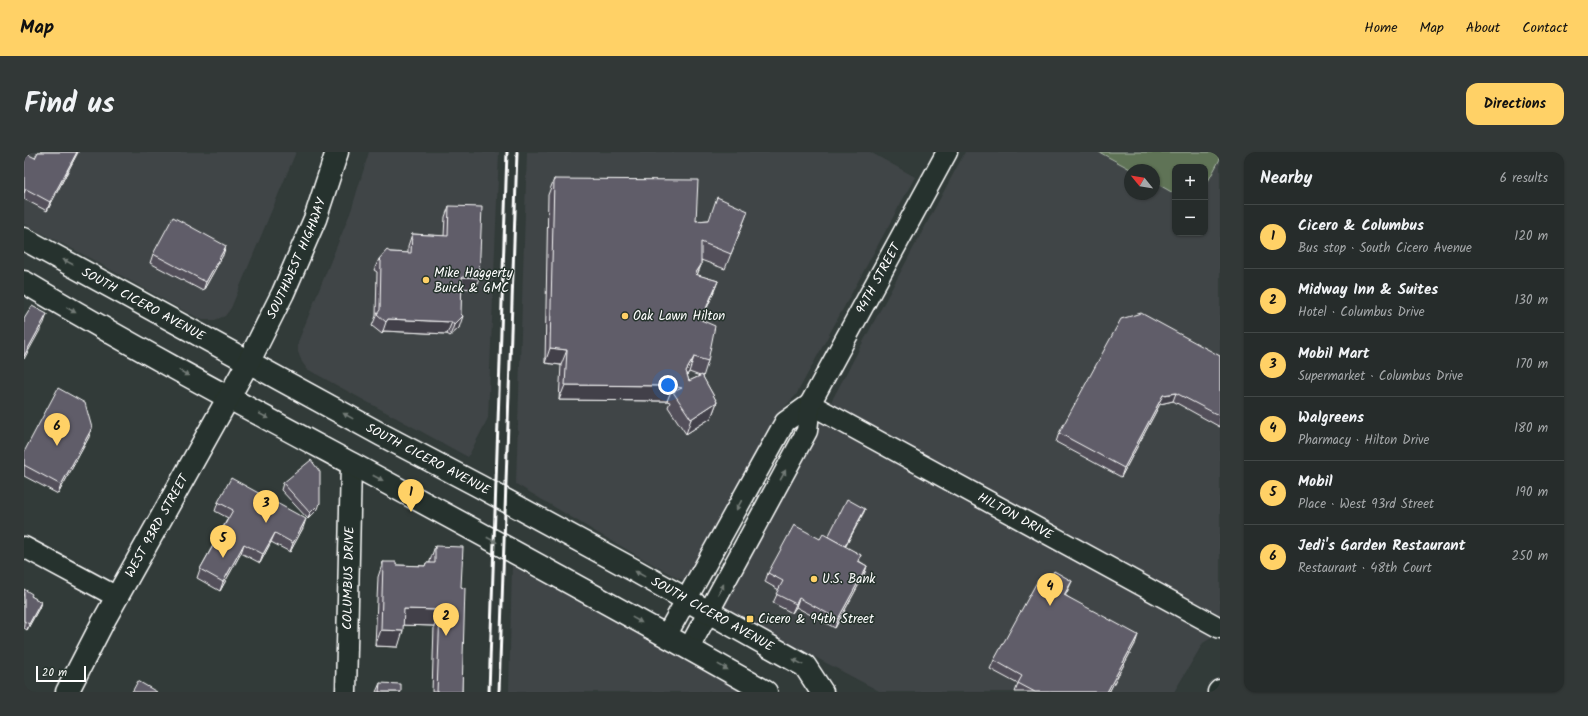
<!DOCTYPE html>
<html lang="en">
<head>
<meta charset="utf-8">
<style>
	:root { --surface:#262c2b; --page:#323837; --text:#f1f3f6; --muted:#a4a7a9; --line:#424847; --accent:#ffd166 }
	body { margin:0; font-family:Kalam,sans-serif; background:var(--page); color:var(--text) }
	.controls { position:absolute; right:12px; top:12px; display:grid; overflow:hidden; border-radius:8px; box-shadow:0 1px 3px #0004 }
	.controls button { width:36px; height:36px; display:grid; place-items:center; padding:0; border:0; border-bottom:1px solid var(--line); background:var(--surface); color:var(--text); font:20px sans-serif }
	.compass { position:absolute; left:1100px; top:12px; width:36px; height:36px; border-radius:50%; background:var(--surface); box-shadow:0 1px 3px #0004; rotate:300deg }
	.scale { position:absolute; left:12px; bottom:10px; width:50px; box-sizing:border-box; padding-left:4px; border:2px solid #fff; border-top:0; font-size:11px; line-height:14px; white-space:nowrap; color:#fff; -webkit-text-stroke:3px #26332d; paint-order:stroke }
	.you { position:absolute; left:644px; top:233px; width:14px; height:14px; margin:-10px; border:3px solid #fff; border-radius:50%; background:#1a73e8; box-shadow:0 0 0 6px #1a73e833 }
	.badge { display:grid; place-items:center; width:26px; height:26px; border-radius:50%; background:var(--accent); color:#111; font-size:13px; font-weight:700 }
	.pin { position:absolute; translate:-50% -33px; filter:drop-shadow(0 1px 2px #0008) }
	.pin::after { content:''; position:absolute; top:21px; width:14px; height:12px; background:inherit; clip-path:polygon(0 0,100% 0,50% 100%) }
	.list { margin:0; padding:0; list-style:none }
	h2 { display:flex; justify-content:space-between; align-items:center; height:52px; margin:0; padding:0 16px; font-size:17px }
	h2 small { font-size:13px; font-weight:400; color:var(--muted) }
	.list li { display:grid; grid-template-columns:26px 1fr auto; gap:12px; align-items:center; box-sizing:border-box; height:64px; padding:0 16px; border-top:1px solid var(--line) }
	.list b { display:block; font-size:15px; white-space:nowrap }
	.list p { margin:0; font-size:13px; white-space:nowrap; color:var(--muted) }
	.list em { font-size:13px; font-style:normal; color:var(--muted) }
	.map { position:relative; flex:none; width:1196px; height:540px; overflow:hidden; border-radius:12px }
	header { display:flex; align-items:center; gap:24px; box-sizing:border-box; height:56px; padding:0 20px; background:var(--accent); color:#111 }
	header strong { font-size:19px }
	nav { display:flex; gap:22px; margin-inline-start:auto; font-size:14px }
	.intro { display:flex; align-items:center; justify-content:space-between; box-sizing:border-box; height:96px; padding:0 24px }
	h1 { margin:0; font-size:28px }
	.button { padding:10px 18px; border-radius:12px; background:var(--accent); color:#111; font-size:14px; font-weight:700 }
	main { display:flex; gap:24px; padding:0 24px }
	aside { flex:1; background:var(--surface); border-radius:12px; box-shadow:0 1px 3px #0004 }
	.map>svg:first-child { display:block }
	.built { fill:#404547 }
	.green { fill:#5e7357; stroke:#aeb9ab }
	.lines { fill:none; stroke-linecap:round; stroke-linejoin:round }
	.minor-casing { stroke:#fff; stroke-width:23 }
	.major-casing { stroke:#fff; stroke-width:25 }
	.minor { stroke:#26332d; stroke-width:20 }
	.major { stroke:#26332d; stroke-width:22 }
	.rail { stroke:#fff; stroke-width:3 }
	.wall { fill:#53505a; stroke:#fff; fill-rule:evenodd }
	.shaded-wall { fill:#43414a; stroke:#fff }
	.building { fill:#605d69; stroke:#fff }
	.oneway { fill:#727a76 }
	.poi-dot { fill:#ffd166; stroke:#26332d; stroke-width:1.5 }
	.labels { text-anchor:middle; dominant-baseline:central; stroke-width:3; stroke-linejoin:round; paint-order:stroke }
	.street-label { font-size:13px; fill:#fff; stroke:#26332d }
	.poi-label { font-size:13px; fill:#fff; stroke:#26332d; text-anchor:start }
</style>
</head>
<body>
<header>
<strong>Map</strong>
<nav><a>Home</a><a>Map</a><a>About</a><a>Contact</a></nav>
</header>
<div class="intro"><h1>Find us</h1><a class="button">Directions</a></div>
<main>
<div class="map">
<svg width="1196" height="540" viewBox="0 0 1196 540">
	<rect width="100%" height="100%" fill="#323b39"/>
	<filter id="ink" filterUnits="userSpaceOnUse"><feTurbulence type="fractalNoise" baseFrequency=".025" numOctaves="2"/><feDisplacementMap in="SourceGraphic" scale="8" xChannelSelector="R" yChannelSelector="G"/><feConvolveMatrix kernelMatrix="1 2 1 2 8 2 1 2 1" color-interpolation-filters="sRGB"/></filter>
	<g filter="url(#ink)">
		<!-- built -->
		<g class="built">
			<polygon points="0,0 272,0 207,156 201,164 191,168 179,168 160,159 62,104 0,72"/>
			<polygon points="345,0 475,0 464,266 444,305 283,217 278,210 274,200 274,190 327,59"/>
			<polygon points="503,0 846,0 891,25 772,243 759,257 671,422 666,427 659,428 653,426 572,380 492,332"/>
			<polygon points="941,0 1075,0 1108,18 1106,18 1106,42 1130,42 1130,30 1151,42 1151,81 1181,81 1181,32 1182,33 1196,7 1196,475 1192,483 1179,491 1150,540 857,540 697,455"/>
			<polygon points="488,414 676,515 723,540 485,540"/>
		</g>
		<!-- green -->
		<polygon class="green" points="1075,0 1196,0 1196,7 1182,33 1181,15 1151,15 1151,42 1130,30 1130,18 1108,18"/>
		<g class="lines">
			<defs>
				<g id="minor">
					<path id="s1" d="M786 252 1196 476"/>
					<polyline points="0,395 93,445"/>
					<polyline points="642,484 761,270 786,252"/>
					<path id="s2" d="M665 496 783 279 786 252 923 0"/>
					<path id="s3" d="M322 540 327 312"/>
				</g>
				<g id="major">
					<path id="s4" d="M0 87 358 283 455 334 608 417 781 514 798 540"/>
					<path d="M0 130C107 194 218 253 328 312 467 387 605 462 742 540"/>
					<path id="s5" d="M43 540 79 470 225 209 259 141 291 67 313 0"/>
					<polyline points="1195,540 1196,539"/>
				</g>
			</defs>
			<!-- minor casing -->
			<use href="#minor" class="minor-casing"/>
			<!-- major casing -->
			<use href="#major" class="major-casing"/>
			<!-- minor -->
			<use href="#minor" class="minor"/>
			<!-- major -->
			<use href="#major" class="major"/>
			<!-- rail -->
			<g class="rail">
				<polyline points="465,540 483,0"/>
				<polyline points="475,540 493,0"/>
			</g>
		</g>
		<!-- wall -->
		<g class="wall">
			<polygon points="14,0 54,0 23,59 0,47 0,8 11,6"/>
			<path d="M530 27 672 69 685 68 724 59 701 117 677 108V113L673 123 694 129 688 144 678 168 684 209 679 225 693 250 687 266 662 282 644 255 646 250 643 249 535 248 537 213 521 211 524 43ZM665 220 676 224 665 229 663 223Z"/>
			<polygon points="425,54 451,137 438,136 435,176 426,184 423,182 360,179 358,182 348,174 352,164 353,120 350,118 355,107 366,100 384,101 384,94 388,82 420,84 421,65"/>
			<polygon points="129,102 199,103 179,139 126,111"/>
			<polygon points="1196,204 1196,275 1149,249 1136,252 1097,325 1032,290 1035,281"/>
			<polygon points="65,285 34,342 0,324 0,300"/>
			<polygon points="259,331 294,357 284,367 257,338"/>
			<polygon points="194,350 279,376 266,400 247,390 236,411 217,401 196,439 173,426 176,417 204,366 191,359"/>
			<polygon points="841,357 821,395 837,403 835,409 843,414 840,423 811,476 772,455 768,461 749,451 755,438 741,430 744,421 796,387 804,385"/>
			<polygon points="411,394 437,435 438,540 408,540 410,474 379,473 374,495 351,494 354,425 359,410 372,413 401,414 402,411 406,411 406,409"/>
			<polygon points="1022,432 1044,438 1041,443 1111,492 1085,540 991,540 994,532 966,517 970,508"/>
			<polygon points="0,437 7,444 17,450 15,456 3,478 0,476"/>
			<polygon points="356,531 377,540 352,540"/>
		</g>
		<!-- shaded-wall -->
		<g class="shaded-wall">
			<polygon points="53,0 54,0 23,59 26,50"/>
			<polygon points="202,94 199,103 179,139 182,130"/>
			<polygon points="677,113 671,128 671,122"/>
			<polygon points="438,125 455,126 451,137 434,136"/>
			<polygon points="694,129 688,144 671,183 677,168"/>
			<polygon points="23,162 20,171 0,207 0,204"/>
			<polygon points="439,164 435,176 426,184 430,173"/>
			<polygon points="364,167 428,170 423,182 360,179 358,182 362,170"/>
			<polygon points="526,196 543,198 537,213 521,211"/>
			<polygon points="670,205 665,220 656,234 662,219"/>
			<polygon points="541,233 649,234 643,249 535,248"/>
			<polygon points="1152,241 1149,249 1136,252 1097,325 1100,316 1139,243"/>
			<polygon points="693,250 687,266 662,282 667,267"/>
			<polygon points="68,276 65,285 34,342 37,333"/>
			<polygon points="296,351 294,357 284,367 286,361"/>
			<polygon points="841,357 840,360 817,403 818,400"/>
			<polygon points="282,367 279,376 266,400 269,391"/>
			<polygon points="251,381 247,390 236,411 239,402"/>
			<polygon points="220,392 217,401 196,439 199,430"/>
			<polygon points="843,414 840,423 811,476 814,467"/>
			<polygon points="1048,429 1044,438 1037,452 1040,443"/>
			<polygon points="775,446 772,455 768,461 772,452"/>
			<polygon points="17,450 15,456 3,478 5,472"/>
			<polygon points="380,457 416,458 410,474 374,473"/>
			<polygon points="357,478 379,479 374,495 351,494"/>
			<polygon points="1114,483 1111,492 1085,540 1083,540"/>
		</g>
		<!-- building -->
		<g class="building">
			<polygon points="14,0 53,0 26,50 2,37 0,41 0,8 3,2 11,6"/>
			<polygon points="530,27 674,28 672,69 685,68 693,45 724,59 707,102 677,90 677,113 671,122 694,129 677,168 691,174 684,209 670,205 662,219 665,229 678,223 693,250 667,267 649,240 658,236 649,234 541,233 543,198 526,196"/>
			<polygon points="425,54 458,55 455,126 438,125 437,162 439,164 430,173 428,170 364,167 362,170 353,162 356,158 357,109 355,107 363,98 366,100 387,101 388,82 424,84"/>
			<polygon points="149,65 202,94 182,130 129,102"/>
			<polygon points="8,154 23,162 0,204 0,167"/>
			<polygon points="1117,161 1196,204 1196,264 1152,241 1139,243 1100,316 1035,281 1097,167"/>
			<polygon points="34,236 61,251 68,276 37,333 0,313 0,300"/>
			<polygon points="287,308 296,320 296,351 286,361 259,331"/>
			<polygon points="207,326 282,367 269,391 251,381 239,402 220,392 199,430 176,417 209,358 194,350"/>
			<polygon points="823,347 841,357 821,394 804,385"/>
			<polygon points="770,373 796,387 799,382 837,403 834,409 843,414 814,467 775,446 772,452 752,442 759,429 744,421"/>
			<polygon points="411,394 439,395 437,435 441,436 438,540 413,540 416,458 380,457 379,479 357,478 359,410 372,410 372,413 401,414 402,411 411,411"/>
			<polygon points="1030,419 1048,429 1040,443 1114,483 1083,540 1011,540 994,531 998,524 970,508 1014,428 1022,432"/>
			<polygon points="0,437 8,442 7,444 17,450 5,472 0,469"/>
			<polygon points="114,529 133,540 108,540"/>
			<polygon points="356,531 377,532 377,540 355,540"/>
		</g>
		<!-- one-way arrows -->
		<defs><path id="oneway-solid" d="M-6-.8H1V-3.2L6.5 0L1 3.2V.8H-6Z"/></defs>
		<g class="oneway">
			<use href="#oneway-solid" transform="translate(44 110) rotate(-152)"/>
			<use href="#oneway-solid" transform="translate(47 158) rotate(30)"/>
			<use href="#oneway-solid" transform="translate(160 221) rotate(29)"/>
			<use href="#oneway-solid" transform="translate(240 264) rotate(28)"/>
			<use href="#oneway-solid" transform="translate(324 264) rotate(-151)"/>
			<use href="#oneway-solid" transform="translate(759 323) rotate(-62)"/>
			<use href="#oneway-solid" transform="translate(354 326) rotate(28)"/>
			<use href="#oneway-solid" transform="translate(715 353) rotate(119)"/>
			<use href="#oneway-solid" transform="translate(468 388) rotate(28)"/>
			<use href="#oneway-solid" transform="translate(616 422) rotate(-151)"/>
			<use href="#oneway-solid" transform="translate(697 437) rotate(-61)"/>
			<use href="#oneway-solid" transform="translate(613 468) rotate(29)"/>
			<use href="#oneway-solid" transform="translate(774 510) rotate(-151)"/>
			<use href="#oneway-solid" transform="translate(699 515) rotate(29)"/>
		</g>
	</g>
	<!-- markers -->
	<g class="poi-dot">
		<circle cx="402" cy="128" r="4"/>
		<circle cx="601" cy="164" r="4"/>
		<circle cx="790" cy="427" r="4"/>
		<rect x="722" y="463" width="8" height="8" rx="2"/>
	</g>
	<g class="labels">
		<!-- street labels -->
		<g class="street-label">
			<text stroke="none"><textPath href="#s5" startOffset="491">SOUTHWEST HIGHWAY</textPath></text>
			<text stroke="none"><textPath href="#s2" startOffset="417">94TH STREET</textPath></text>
			<text stroke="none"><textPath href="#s4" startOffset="136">SOUTH CICERO AVENUE</textPath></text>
			<text stroke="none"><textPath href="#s4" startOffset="460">SOUTH CICERO AVENUE</textPath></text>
			<text stroke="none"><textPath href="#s1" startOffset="234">HILTON DRIVE</textPath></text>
			<text stroke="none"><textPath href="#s5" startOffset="189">WEST 93RD STREET</textPath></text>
			<text stroke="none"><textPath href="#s3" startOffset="114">COLUMBUS DRIVE</textPath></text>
			<text stroke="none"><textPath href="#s4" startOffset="784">SOUTH CICERO AVENUE</textPath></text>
		</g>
		<!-- poi labels -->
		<g class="poi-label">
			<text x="410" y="121">Mike Haggerty<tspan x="410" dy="15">Buick &amp; GMC</tspan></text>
			<text x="609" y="164">Oak Lawn Hilton</text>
			<text x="798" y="427">U.S. Bank</text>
			<text x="734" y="467">Cicero &amp; 94th Street</text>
		</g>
	</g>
</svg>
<div class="controls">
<button>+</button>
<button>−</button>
</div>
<svg class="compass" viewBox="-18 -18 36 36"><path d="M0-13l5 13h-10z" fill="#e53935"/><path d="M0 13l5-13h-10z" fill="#a4a7a9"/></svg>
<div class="scale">20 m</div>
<div class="you"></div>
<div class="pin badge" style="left:387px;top:360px">1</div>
<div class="pin badge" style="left:422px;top:484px">2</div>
<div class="pin badge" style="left:242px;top:371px">3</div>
<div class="pin badge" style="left:1026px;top:454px">4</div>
<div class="pin badge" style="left:199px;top:406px">5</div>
<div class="pin badge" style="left:33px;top:294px">6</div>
</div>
<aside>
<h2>Nearby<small>6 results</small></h2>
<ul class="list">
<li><span class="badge">1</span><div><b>Cicero &amp; Columbus</b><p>Bus stop · South Cicero Avenue</p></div><em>120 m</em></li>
<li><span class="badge">2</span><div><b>Midway Inn &amp; Suites</b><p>Hotel · Columbus Drive</p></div><em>130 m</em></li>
<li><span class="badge">3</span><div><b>Mobil Mart</b><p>Supermarket · Columbus Drive</p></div><em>170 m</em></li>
<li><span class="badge">4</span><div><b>Walgreens</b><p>Pharmacy · Hilton Drive</p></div><em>180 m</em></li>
<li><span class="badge">5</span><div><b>Mobil</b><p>Place · West 93rd Street</p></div><em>190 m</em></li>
<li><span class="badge">6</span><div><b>Jedi's Garden Restaurant</b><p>Restaurant · 48th Court</p></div><em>250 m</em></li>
</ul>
</aside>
</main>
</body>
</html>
